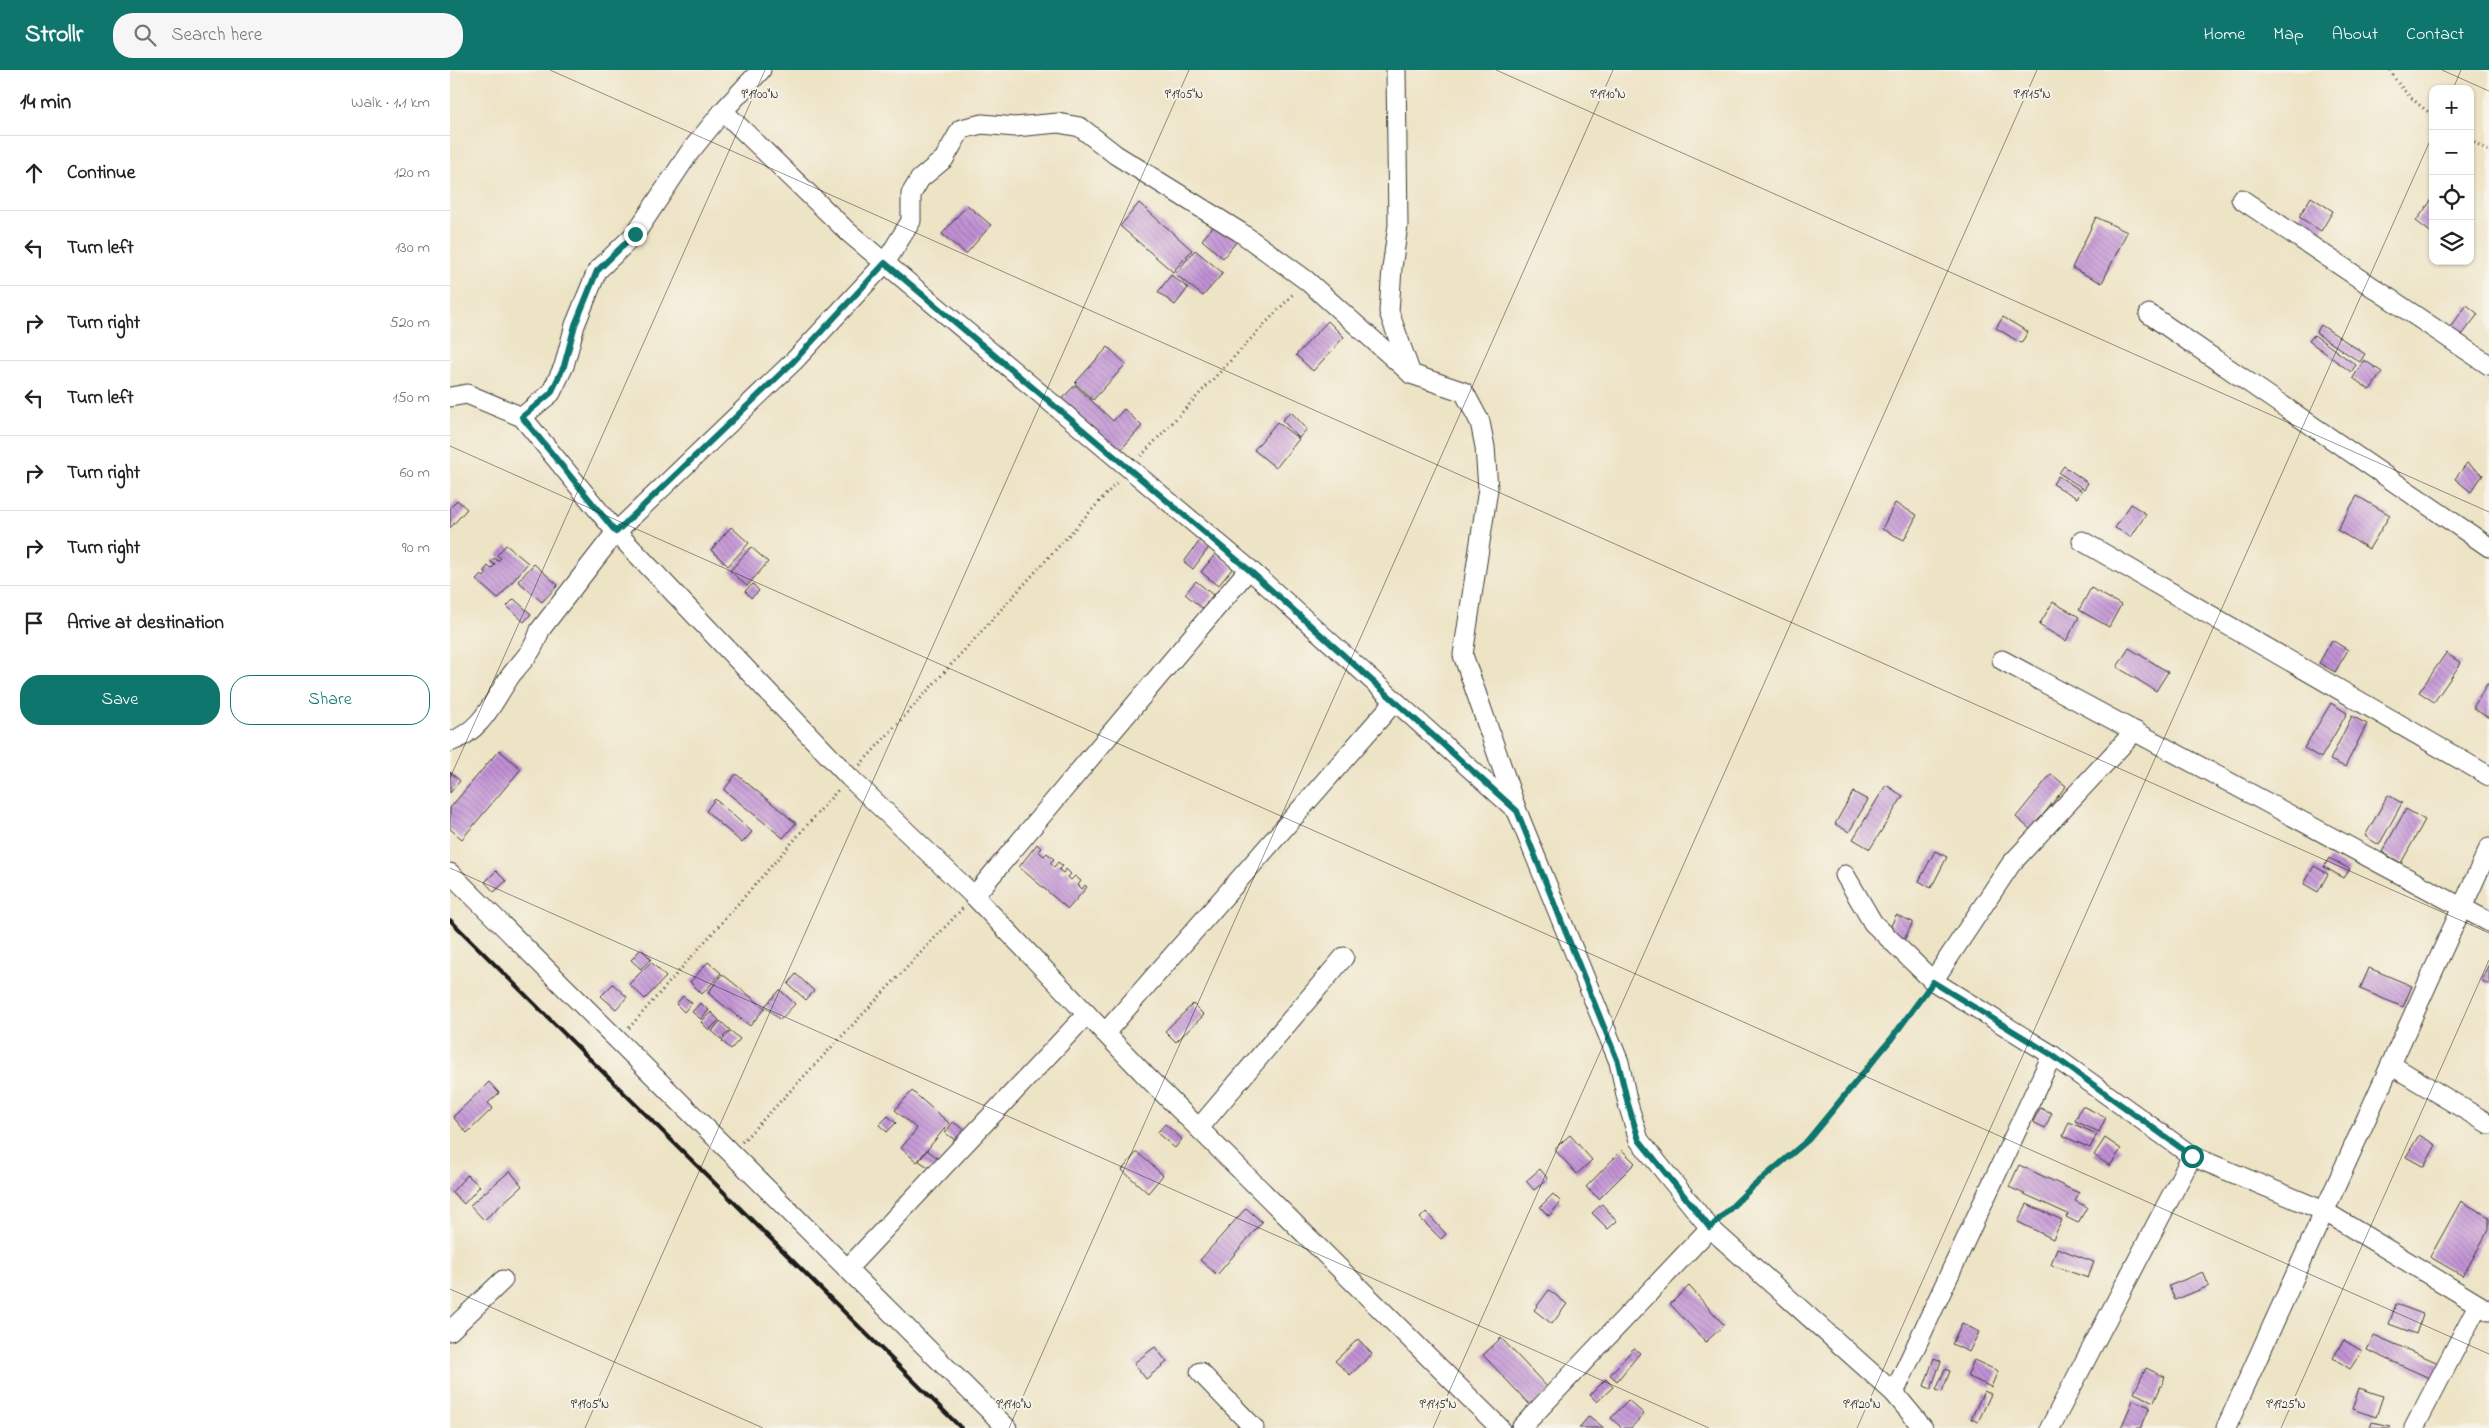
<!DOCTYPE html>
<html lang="en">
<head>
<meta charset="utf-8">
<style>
	:root { --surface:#fff; --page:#f6f6f6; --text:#222; --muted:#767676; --line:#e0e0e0; --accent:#0f766e }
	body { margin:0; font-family:"Indie Flower",sans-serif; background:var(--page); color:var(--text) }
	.controls { position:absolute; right:15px; top:15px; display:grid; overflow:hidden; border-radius:10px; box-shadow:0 1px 4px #0004 }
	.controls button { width:45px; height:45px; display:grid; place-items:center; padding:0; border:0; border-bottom:1px solid var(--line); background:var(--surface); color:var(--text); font:25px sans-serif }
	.stop { position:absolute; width:15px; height:15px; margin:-11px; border:4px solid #0f766e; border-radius:50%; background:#fff }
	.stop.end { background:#0f766e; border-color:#fff; box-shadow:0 1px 5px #0008 }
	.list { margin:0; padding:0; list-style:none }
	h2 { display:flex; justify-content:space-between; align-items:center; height:65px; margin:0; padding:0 20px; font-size:21px }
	h2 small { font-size:16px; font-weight:400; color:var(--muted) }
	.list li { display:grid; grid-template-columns:32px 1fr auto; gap:15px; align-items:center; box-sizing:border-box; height:75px; padding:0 20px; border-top:1px solid var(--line) }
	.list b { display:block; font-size:19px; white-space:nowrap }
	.list em { font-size:16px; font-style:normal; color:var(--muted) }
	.actions { display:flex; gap:10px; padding:15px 20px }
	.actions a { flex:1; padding:11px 0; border:1px solid var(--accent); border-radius:20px; text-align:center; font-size:18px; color:var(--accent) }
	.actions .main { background:var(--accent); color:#fff }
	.icon { flex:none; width:28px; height:28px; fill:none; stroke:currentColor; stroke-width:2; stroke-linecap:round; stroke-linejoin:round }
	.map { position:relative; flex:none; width:2039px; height:1358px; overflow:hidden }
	header { display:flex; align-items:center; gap:30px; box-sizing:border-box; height:70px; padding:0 25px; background:var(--accent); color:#fff }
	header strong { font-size:24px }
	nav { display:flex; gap:28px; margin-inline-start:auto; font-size:18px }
	.search { width:350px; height:45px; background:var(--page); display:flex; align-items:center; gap:12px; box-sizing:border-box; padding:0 18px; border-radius:20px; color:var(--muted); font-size:19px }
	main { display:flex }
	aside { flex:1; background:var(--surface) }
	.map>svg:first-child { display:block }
	.building { fill:url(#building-back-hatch) }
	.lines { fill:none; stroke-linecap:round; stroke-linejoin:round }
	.minor-casing { stroke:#3b3a35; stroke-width:21 }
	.path { stroke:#3b3a35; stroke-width:3; stroke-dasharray:1 4; stroke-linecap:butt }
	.minor { stroke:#fff; stroke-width:19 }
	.rail { stroke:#1c1c1c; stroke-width:4 }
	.route { stroke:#0f766e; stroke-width:6 }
	.ticks { fill:none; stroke:#1c1c1c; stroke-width:1; stroke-opacity:0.45 }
	.ticks-label { font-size:12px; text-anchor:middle; fill:#1c1c1c; stroke:#f7f3e8; stroke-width:4; stroke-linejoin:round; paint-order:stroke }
</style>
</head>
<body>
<header>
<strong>Strollr</strong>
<div class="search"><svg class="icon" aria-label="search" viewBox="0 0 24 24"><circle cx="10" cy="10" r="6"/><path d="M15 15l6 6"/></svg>Search here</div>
<nav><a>Home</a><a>Map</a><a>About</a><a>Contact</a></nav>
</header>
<main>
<aside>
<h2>14 min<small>Walk · 1.1 km</small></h2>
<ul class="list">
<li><svg class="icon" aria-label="ahead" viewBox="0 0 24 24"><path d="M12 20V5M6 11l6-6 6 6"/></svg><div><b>Continue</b></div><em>120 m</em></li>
<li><svg class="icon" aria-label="left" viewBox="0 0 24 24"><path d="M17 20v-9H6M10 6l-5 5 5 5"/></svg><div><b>Turn left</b></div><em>130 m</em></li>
<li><svg class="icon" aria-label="right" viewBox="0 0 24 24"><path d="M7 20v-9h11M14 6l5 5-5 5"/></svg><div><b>Turn right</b></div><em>520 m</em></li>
<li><svg class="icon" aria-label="left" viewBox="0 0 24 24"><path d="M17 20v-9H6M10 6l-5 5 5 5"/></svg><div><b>Turn left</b></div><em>150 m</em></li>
<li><svg class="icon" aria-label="right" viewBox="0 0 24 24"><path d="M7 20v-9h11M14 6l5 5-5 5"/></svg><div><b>Turn right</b></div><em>60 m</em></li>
<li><svg class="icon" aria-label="right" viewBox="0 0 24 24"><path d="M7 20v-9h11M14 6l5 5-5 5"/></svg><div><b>Turn right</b></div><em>90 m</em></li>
<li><svg class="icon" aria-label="arrive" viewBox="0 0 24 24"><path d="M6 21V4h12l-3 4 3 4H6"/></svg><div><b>Arrive at destination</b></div></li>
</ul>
<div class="actions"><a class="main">Save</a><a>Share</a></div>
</aside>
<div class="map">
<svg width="2039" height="1358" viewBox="0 0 2039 1358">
	<defs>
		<pattern id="building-back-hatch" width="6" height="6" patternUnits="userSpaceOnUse" patternTransform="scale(1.25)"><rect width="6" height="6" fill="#c191d5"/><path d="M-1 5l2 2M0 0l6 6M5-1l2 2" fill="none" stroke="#9c76ac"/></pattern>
	</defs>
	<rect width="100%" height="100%" fill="#f7f3e8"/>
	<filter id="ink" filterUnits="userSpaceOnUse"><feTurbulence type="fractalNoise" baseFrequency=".02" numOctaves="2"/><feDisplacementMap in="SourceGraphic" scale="10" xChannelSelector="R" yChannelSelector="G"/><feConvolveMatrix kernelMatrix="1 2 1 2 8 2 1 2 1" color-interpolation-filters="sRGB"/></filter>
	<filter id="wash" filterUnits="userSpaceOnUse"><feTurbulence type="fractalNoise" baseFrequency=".0096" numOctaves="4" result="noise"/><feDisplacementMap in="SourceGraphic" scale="20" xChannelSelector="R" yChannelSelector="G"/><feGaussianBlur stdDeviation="1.12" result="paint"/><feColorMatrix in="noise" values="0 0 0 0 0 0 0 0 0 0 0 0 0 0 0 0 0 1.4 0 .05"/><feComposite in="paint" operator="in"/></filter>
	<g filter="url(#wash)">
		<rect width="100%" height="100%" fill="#ede3c5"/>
		<g id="blocks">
			<!-- building -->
			<g class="building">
				<polygon points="1861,127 1883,141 1871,161 1849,147"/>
				<polygon points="1983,128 1983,164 1966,151"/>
				<polygon points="689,133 742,180 723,202 670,156"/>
				<polygon points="517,135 541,155 516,184 492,164"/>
				<polygon points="1646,147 1677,162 1652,213 1622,198"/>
				<polygon points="767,152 788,170 773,188 752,170"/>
				<polygon points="745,180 773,203 753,226 725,204"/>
				<polygon points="721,205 738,218 725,235 708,222"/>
				<polygon points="2017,235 2028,244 2009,269 1998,260"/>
				<polygon points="1553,247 1578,262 1571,273 1546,258"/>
				<polygon points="878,251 894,267 863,301 846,285"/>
				<polygon points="1871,255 1915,284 1910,292 1866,263"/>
				<polygon points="1864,265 1906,295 1901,302 1859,271"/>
				<polygon points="658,277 676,294 643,330 625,313"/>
				<polygon points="1914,290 1932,302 1920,320 1903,308"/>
				<polygon points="625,315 663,351 674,339 692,356 668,383 611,330"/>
				<polygon points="841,342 857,359 849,368 832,350"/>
				<polygon points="827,352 849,369 826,398 804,380"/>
				<polygon points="2017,393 2033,405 2021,422 2005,409"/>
				<polygon points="1614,396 1638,413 1634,419 1609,403"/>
				<polygon points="1608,406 1632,421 1627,428 1603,414"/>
				<polygon points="1907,426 1940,445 1919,479 1887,460"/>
				<polygon points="7,430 17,439 0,458 0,438"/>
				<polygon points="1445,433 1467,445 1454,470 1432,459"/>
				<polygon points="1681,434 1696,444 1681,467 1665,458"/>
				<polygon points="281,457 299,473 278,496 261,480"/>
				<polygon points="751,469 760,476 743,499 734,492"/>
				<polygon points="56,475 78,493 48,529 26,510 31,505 34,507 37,503 34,501 38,496 41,499 45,495 41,492 44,488 48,491 51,488 47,485"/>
				<polygon points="301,477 318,492 297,516 280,501"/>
				<polygon points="766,483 783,498 768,516 751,502"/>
				<polygon points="84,494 108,515 92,532 68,511"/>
				<polygon points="746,511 763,525 752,538 735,524"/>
				<polygon points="303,514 309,521 301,528 295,521"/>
				<polygon points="1641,518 1671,535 1659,557 1629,540"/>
				<polygon points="64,529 81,544 74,552 57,536"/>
				<polygon points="1603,532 1629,547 1616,571 1589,555"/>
				<polygon points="1882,570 1898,580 1885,602 1869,593"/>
				<polygon points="1679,578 1718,602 1706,621 1667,597"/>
				<polygon points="1996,583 2011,593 1984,632 1969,622"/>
				<polygon points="2037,614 2039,615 2039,648 2023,638"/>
				<polygon points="1881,633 1897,643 1871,688 1854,678"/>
				<polygon points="1902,646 1917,654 1895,697 1880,690"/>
				<polygon points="49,680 71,699 12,769 0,759 0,738"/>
				<polygon points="0,702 10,711 0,723"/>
				<polygon points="286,704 346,753 333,768 274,720"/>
				<polygon points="1601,704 1616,716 1581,760 1566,747"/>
				<polygon points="1436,715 1453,726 1420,779 1403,769"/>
				<polygon points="1403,722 1418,730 1399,762 1385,754"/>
				<polygon points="1938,725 1952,733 1929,775 1915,766"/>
				<polygon points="265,729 302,762 292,773 256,741"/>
				<polygon points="1956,739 1975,750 1951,793 1932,782"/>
				<polygon points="587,774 591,778 588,781 594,786 597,783 604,789 600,793 604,797 608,792 613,796 609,800 613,803 616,799 621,804 618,807 621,810 625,806 631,811 628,815 632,819 635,815 637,817 618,839 569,797"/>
				<polygon points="1485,781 1497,787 1481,818 1469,811"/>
				<polygon points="1879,788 1900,799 1894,808 1874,797"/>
				<polygon points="1864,796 1878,804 1868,822 1854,814"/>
				<polygon points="46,801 56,811 44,822 35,812"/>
				<polygon points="1446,845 1463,852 1453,872 1437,865"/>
				<polygon points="191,879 201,889 191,899 181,890"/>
				<polygon points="201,892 216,907 195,929 179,914"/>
				<polygon points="258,892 271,903 252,924 240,912"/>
				<polygon points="2039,894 2039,915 2031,910"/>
				<polygon points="1919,898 1962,916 1953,937 1910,919"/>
				<polygon points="272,904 315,938 300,956 258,923"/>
				<polygon points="346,904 364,921 356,930 338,914"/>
				<polygon points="163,914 177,927 166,939 151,926"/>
				<polygon points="330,920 345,934 330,950 315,936"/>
				<polygon points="233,926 242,933 234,942 226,934"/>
				<polygon points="250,933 259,940 251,949 242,942"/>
				<polygon points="743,934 754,945 726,972 715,961"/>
				<polygon points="261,942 269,950 259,960 251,952"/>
				<polygon points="270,951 280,960 271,969 262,961"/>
				<polygon points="281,961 290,969 281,979 272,971"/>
				<polygon points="39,1012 49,1023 38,1033 43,1038 17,1063 3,1047"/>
				<polygon points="462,1021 499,1053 467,1092 451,1078 467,1059 445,1040"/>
				<polygon points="1632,1036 1656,1047 1649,1062 1625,1051"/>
				<polygon points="1590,1038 1602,1043 1595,1058 1583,1052"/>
				<polygon points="438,1046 446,1053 437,1062 429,1055"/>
				<polygon points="503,1052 518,1062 511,1074 495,1063"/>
				<polygon points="1619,1052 1647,1064 1640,1078 1613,1066"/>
				<polygon points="715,1054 732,1069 725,1078 707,1063"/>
				<polygon points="1120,1065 1142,1090 1127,1104 1104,1079"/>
				<polygon points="1969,1065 1986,1075 1974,1097 1956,1087"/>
				<polygon points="1655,1068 1671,1079 1660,1096 1644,1085"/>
				<polygon points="477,1080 490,1090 483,1100 469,1091"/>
				<polygon points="1172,1080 1185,1093 1149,1129 1136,1117"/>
				<polygon points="687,1082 713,1105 698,1123 672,1100"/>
				<polygon points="1569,1095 1629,1123 1625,1131 1637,1137 1628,1153 1616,1147 1618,1144 1559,1117"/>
				<polygon points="1090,1099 1098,1109 1084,1120 1076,1111"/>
				<polygon points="60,1101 72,1116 34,1150 20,1135"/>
				<polygon points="17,1105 30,1116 14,1134 2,1122"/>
				<polygon points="1103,1124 1111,1132 1099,1146 1090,1137"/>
				<polygon points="2011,1131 2039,1147 2039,1159 2013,1206 1980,1187"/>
				<polygon points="1152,1134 1167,1151 1158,1159 1142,1143"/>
				<polygon points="1577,1134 1612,1150 1603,1169 1568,1152"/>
				<polygon points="796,1138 812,1152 767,1205 750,1190"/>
				<polygon points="976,1142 996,1164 991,1169 970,1148"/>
				<polygon points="1607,1178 1644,1192 1638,1208 1601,1195"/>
				<polygon points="1753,1202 1759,1216 1725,1230 1719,1216"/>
				<polygon points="1239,1216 1274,1255 1256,1272 1220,1234"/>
				<polygon points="1099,1220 1117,1234 1102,1254 1084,1240"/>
				<polygon points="1946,1234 1973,1244 1966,1264 1939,1254"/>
				<polygon points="1512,1253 1529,1262 1519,1282 1502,1274"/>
				<polygon points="1924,1265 1993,1295 1986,1311 1917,1280"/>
				<polygon points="1051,1268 1100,1320 1082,1337 1033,1285"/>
				<polygon points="908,1269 922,1284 900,1305 885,1291"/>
				<polygon points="1894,1270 1912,1281 1900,1299 1883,1288"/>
				<polygon points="705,1277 717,1292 696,1309 684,1293"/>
				<polygon points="1184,1278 1190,1283 1167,1311 1160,1305"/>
				<polygon points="1484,1288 1491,1291 1481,1319 1474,1316"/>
				<polygon points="1524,1290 1548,1301 1541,1317 1517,1306"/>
				<polygon points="1696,1298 1715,1307 1704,1332 1684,1323"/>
				<polygon points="1495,1299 1500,1301 1492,1322 1486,1320"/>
				<polygon points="1156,1309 1163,1317 1147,1332 1140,1325"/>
				<polygon points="1909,1318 1933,1326 1926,1347 1902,1339"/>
				<polygon points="1534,1321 1541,1324 1528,1352 1521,1349"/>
				<polygon points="1178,1330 1194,1344 1181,1358 1172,1358 1161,1348"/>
				<polygon points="1683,1330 1700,1337 1691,1358 1671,1358"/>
				<polygon points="1139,1346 1154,1358 1129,1358"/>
				<polygon points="1922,1352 1940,1356 1939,1358 1920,1358"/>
			</g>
		</g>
	</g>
	<g filter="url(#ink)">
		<use href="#blocks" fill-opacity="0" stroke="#3b3a35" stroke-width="1"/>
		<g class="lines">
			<defs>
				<g id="minor">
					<polyline points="946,0 948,155 942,198 939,242 961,304 1014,322 1030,352 1035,377 1038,419 1013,585 1067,741 1169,992 1178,1034 1189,1070 1260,1158 1444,1323 1473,1358"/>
					<polyline points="273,41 398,162 799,499 1066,740"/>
					<polyline points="1791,129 2039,295"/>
					<polyline points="1699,244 2039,477"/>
					<polyline points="0,327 17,324 72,347 166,462 399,707 524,826 698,1008 1050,1358"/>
					<polyline points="72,347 101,323 114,296 125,255 147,201 185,164 239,83 273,41 311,0"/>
					<polyline points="1632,471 2039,706"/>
					<polyline points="1552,590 2039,852"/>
					<path d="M0 672C33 660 43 631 61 605 75 587 82 584 90 560L166 462 344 291 435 193 461 151V124L470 109 494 89 511 59 532 54 565 57 608 53 630 57 666 85 790 162 856 210 959 302"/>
					<polyline points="0,803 557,1358"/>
					<polyline points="1395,805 1423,853 1483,911 1602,985 1742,1086 1874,1141 2039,1241"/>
					<polyline points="524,826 799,499"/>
					<polyline points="1483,911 1561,794 1685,661"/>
					<polyline points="655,963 945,631"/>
					<polyline points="1941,995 2039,1054"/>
					<polyline points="749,1058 894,887"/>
					<polyline points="397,1199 637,944"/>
					<polyline points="0,1261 53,1210"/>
					<polyline points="750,1302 804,1358"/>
					<polyline points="1444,1323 1602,985"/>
					<polyline points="1071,1358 1260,1158"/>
					<polyline points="1600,1358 1742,1086"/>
					<polyline points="1776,1358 2039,778"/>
					<polyline points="1964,1358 2028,1235"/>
				</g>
			</defs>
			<!-- minor casing -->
			<use href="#minor" class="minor-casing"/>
			<!-- path -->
			<g class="path">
				<path d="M1941 0C1946 16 1969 36 1983 45"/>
				<polyline points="2020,69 2039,81"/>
				<polyline points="691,386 844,223"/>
				<polyline points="410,695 668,411"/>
				<polyline points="179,958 388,720"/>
				<polyline points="292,1072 513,838"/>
				<polyline points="1272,1147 1358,1069 1442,968 1473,925"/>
			</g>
			<!-- minor -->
			<use href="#minor" class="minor"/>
			<!-- rail -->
			<polyline class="rail" points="0,850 511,1358"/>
		</g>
	</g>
	<g class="lines" filter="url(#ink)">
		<!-- route -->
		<polyline class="route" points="185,164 147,201 125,255 114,296 101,323 72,347 166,462 344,291 435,193 799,500 1067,741 1168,992 1178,1034 1189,1070 1260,1158 1299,1120 1358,1070 1442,968 1483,912 1602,985 1742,1086"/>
	</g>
	<!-- ticks -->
	<path class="ticks" d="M100 0 2039 863M1046 0 2039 442M1992 0 2039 21M2003 19 2011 0M0 376 2039 1284M0 708 315 0M0 798 1259 1358M0 1219 313 1358M135 1358 739 0M559 1358 1163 0M983 1358 1587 0M1407 1358 1983 64M1831 1358 2039 890"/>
	<g class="ticks-label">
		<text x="310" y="28">9°19'00"N</text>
		<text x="1582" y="28">9°19'15"N</text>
		<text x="734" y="28">9°19'05"N</text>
		<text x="1158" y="28">9°19'10"N</text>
		<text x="140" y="1338">9°19'05"N</text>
		<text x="564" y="1338">9°19'10"N</text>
		<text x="988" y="1338">9°19'15"N</text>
		<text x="1412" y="1338">9°19'20"N</text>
		<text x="1836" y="1338">9°19'25"N</text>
	</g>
</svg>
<div class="controls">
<button>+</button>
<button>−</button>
<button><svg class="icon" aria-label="locate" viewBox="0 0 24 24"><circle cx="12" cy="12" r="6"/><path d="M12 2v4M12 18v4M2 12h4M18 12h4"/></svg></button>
<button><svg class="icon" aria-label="layers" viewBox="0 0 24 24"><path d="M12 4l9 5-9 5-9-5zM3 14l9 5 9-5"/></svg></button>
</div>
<div class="stop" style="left:1742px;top:1086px"></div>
<div class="stop end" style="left:185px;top:164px"></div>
</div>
</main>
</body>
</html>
